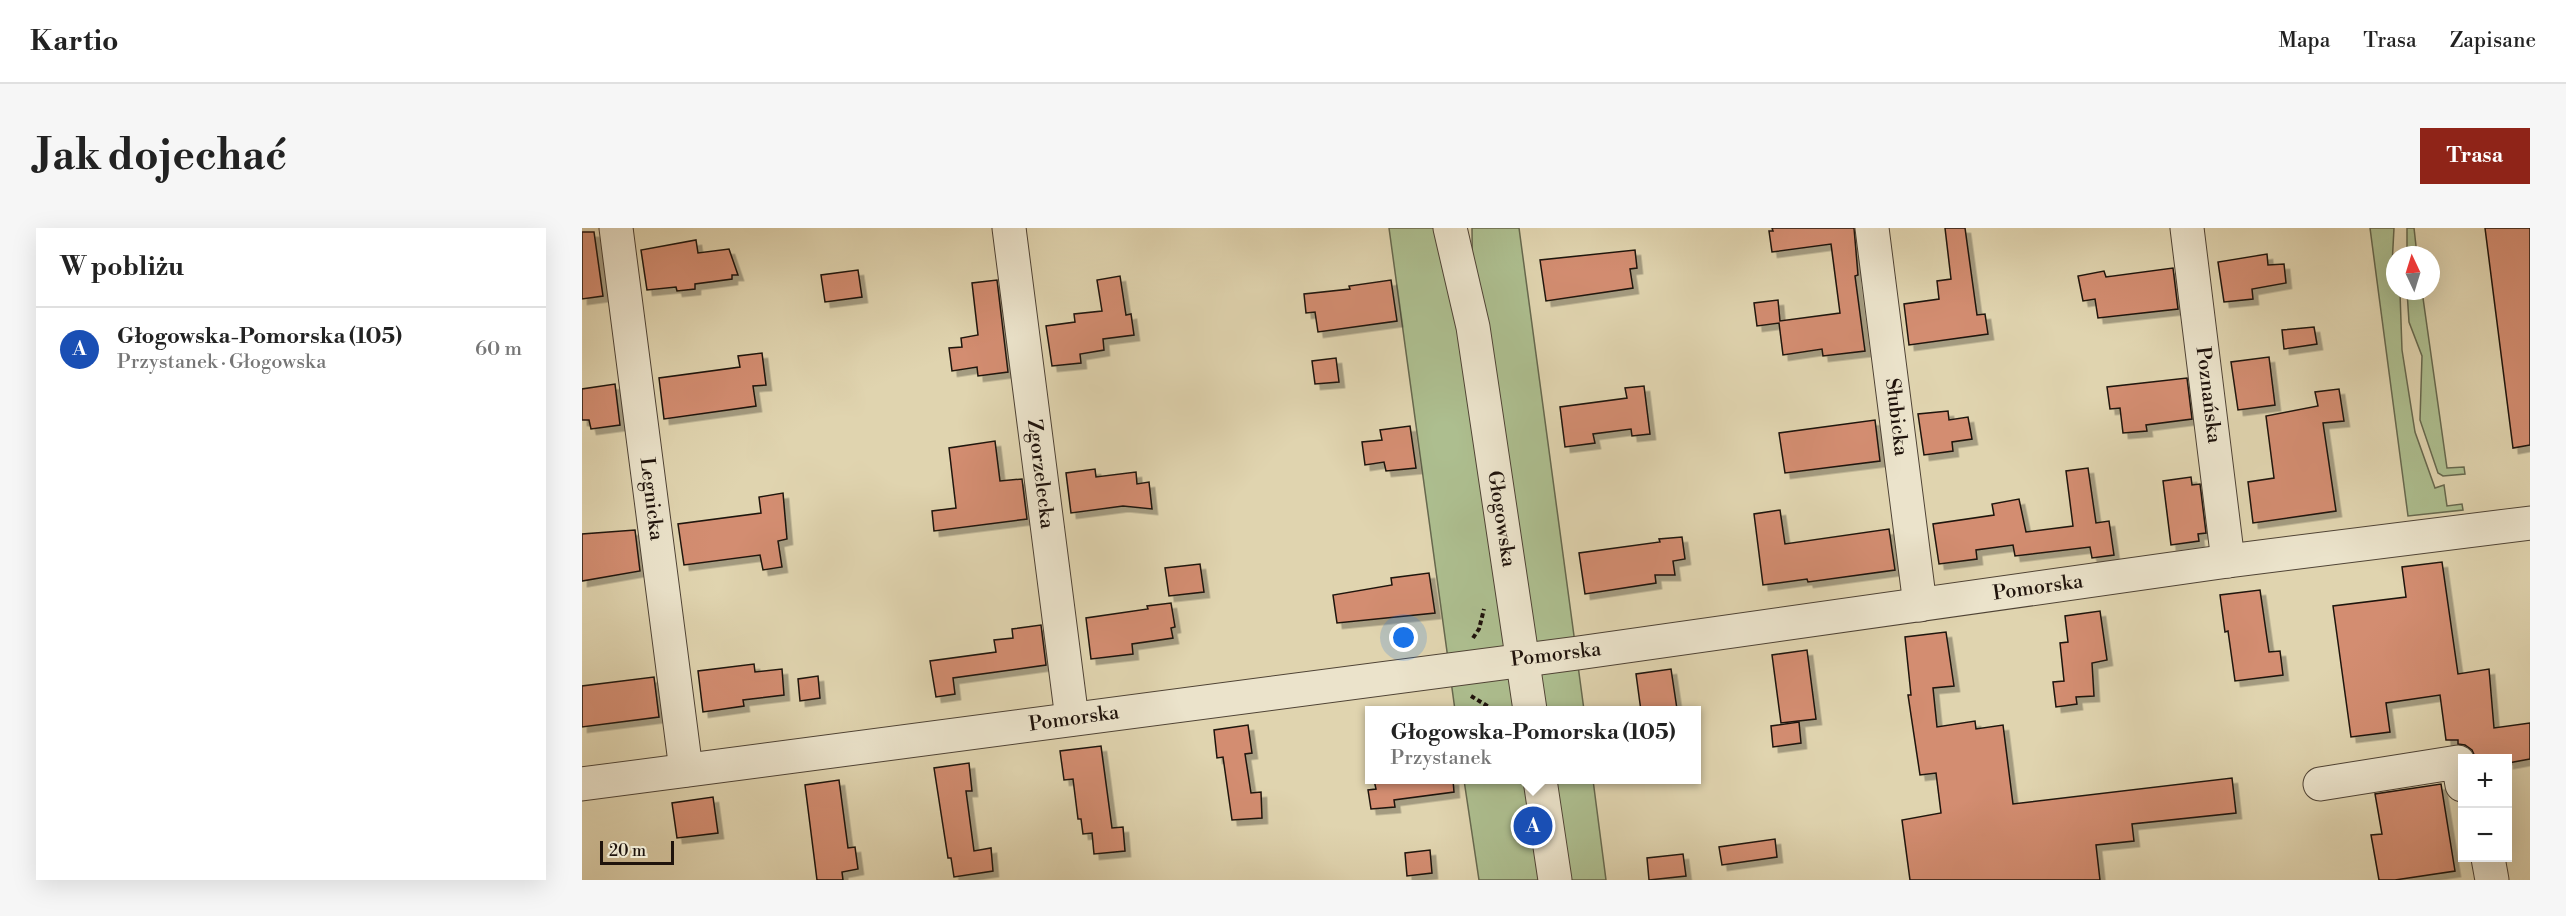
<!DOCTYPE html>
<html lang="pl">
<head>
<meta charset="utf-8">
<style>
	:root { --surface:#fff; --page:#f6f6f6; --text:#222; --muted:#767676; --line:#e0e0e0; --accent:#8f2418 }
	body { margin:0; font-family:"Libre Bodoni",serif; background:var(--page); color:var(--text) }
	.controls { position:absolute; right:18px; bottom:18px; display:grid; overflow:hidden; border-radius:0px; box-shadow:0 6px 24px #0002 }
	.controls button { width:54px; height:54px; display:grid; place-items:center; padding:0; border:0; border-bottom:2px solid var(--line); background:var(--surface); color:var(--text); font:30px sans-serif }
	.compass { position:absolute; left:1804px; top:18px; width:54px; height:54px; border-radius:50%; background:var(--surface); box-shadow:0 6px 24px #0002; rotate:356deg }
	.scale { position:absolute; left:18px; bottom:15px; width:74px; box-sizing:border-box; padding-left:6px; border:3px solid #1f130c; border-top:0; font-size:16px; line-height:21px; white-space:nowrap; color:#1f130c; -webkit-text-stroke:4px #ebe3cb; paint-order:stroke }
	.you { position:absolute; left:822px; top:410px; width:21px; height:21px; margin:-15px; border:4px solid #fff; border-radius:50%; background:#1a73e8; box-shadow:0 0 0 9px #1a73e833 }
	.badge { display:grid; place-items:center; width:39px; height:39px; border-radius:50%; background:var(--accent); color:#fff; font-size:20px; font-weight:700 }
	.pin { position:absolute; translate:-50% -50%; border:3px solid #fff; box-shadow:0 2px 6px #0006 }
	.popup { position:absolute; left:783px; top:478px; width:336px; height:78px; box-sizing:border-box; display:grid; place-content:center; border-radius:0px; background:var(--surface); filter:drop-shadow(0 2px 4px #0005); font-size:20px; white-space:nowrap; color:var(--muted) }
	.popup b { font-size:22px; color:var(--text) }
	.popup::after { content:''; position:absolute; left:50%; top:100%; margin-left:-12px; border:12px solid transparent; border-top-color:var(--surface) }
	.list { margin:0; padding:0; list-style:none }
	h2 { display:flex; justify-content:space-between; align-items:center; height:78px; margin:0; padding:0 24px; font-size:26px }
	h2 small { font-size:20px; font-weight:400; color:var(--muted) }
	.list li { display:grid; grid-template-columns:39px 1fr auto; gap:18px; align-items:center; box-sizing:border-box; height:84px; padding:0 24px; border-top:2px solid var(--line) }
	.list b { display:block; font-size:22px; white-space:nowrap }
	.list p { margin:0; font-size:20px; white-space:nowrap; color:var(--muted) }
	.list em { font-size:20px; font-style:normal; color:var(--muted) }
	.map { position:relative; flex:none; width:1948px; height:652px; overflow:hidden; border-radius:0px }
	header { display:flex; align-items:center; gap:36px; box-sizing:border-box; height:84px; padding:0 30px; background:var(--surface); border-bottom:2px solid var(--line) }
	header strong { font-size:28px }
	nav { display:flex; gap:33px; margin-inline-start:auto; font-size:21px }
	.intro { display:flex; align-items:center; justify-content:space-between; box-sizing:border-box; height:144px; padding:0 36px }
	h1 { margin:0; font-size:42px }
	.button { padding:15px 27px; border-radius:0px; background:var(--accent); color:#fff; font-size:21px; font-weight:700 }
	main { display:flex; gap:36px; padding:0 36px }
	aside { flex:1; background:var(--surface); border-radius:0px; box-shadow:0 6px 24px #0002 }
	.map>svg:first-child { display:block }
	.green { fill:#adbe8f; stroke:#66684e; stroke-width:1.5 }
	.building { fill:#d38d71; stroke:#1f130c; stroke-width:1.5; filter:url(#shadow) }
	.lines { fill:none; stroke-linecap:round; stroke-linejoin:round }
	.minor-casing { stroke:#4f4335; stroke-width:35 }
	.path { stroke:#1f130c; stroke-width:4; stroke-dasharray:4.5 3; stroke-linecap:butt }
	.minor { stroke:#ebe3cb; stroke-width:33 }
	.labels { text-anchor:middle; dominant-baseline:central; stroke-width:4.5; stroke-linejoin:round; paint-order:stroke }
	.street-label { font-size:20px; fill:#1f130c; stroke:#ebe3cb }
</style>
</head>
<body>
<header>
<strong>Kartio</strong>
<nav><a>Mapa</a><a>Trasa</a><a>Zapisane</a></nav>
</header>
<div class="intro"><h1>Jak dojechać</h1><a class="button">Trasa</a></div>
<main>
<aside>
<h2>W pobliżu<small></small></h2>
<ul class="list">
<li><span class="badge" style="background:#1a4fb4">A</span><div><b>Głogowska-Pomorska (105)</b><p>Przystanek · Głogowska</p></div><em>60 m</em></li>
</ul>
</aside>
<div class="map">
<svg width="1948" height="652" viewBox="0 0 1948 652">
	<defs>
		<filter id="shadow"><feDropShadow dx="5.5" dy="5.5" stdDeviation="0" flood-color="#0004"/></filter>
	</defs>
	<rect width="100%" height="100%" fill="#e0d4af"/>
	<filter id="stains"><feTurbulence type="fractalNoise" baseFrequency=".00333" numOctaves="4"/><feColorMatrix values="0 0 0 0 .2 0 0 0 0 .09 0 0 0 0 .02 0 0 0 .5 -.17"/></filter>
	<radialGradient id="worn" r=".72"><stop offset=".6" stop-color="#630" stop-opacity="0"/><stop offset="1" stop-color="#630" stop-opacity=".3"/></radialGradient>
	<!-- green -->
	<g class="green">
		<polygon points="807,0 868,0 891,95 890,0 937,0 1002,482 873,482"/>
		<polygon points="1788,0 1812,0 1809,56 1813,63 1818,65 1820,122 1833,204 1853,260 1862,257 1865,278 1880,276 1881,282 1826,288"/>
		<polygon points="1825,0 1832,0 1835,27 1825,27"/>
		<polygon points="1825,63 1840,63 1865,240 1882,239 1883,246 1861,248 1856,245 1838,192 1840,128 1827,94"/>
		<polygon points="882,552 1011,552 1024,652 897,652"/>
	</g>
	<!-- building -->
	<g class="building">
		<polygon points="1190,0 1272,0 1276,47 1273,48 1283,123 1241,128 1240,121 1201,127 1197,95 1175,98 1172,75 1196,72 1198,93 1258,85 1249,16 1190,24 1187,3 1191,3"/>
		<polygon points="1363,0 1383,0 1395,87 1403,86 1406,106 1327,117 1322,76 1357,71 1355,53 1369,51"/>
		<polygon points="1903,0 1948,0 1948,217 1931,220"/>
		<polygon points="0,4 12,4 21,68 0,71"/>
		<polygon points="114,12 116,25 147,21 156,47 150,47 150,51 113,56 113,61 95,63 94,59 65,62 59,22"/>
		<polygon points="1053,22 1055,40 1048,41 1051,60 964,73 958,32"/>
		<polygon points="1685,26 1686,37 1702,36 1704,55 1670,61 1671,71 1642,74 1636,34"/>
		<polygon points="1591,40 1596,81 1516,90 1513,71 1501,73 1496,48 1522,43 1524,49"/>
		<polygon points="276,42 280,69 243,74 239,47"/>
		<polygon points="538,48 544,87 549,86 552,107 521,111 522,122 498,126 499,135 470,138 464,98 493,94 492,86 520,83 515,52"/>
		<polygon points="415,52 426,144 396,148 395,139 370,143 367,120 380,119 379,110 396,107 390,55"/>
		<polygon points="809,52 815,93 736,104 733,84 724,85 722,66 768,61 767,58"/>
		<polygon points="1732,99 1735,116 1702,121 1700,102"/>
		<polygon points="180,125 184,157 171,158 174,178 82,191 77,150 158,139 156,128"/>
		<polygon points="1687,129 1693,177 1656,182 1649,134"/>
		<polygon points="754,130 757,154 733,156 730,133"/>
		<polygon points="1605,150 1610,191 1564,197 1565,203 1541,205 1538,180 1528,181 1525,159"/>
		<polygon points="33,156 38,197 9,201 7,192 0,192 0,161"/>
		<polygon points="1062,158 1068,206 1050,208 1049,201 1011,206 1013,215 983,219 978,179 1045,170 1043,160"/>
		<polygon points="1757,161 1762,193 1741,195 1754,283 1671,295 1666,254 1692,250 1684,188 1736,178 1733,164"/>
		<polygon points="1366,183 1367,192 1386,189 1390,211 1370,214 1371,223 1342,227 1336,186"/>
		<polygon points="1293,192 1298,233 1203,245 1197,205"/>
		<polygon points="828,198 834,240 804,243 802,234 783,237 780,214 800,212 798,202"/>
		<polygon points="413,213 418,253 440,251 445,291 352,303 350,283 374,280 367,220"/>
		<polygon points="1506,240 1514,295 1527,293 1532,327 1510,330 1508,319 1433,328 1431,317 1394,322 1395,331 1357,336 1351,296 1412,287 1410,276 1437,271 1444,304 1491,298 1484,243"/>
		<polygon points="513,241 514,249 554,244 555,256 567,254 570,281 541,278 489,285 484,245"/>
		<polygon points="1609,249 1610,257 1618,256 1624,305 1616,306 1617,313 1589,317 1581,253"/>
		<polygon points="201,265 205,311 196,313 200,339 181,342 178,327 102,337 96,296 179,285 177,269"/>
		<polygon points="1198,282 1203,316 1307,301 1313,342 1226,354 1225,351 1181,357 1172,286"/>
		<polygon points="53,302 58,343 0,353 0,306"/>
		<polygon points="1100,309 1103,331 1091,333 1093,347 1073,347 1074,355 1003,366 997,325 1078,314 1077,311"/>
		<polygon points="1860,334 1876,446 1907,441 1912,500 1948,495 1948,531 1926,535 1926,531 1894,531 1890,522 1883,517 1876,516 1876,512 1864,512 1858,467 1804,475 1808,504 1769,509 1751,378 1824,369 1820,339"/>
		<polygon points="618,336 622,364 587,368 583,340"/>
		<polygon points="847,345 853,385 755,395 751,367 810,357 809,350"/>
		<polygon points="1678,362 1687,424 1698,423 1701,447 1653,453 1646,403 1643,404 1638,367"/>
		<polygon points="589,375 593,399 589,400 591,410 550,416 551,426 509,431 504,390 566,381 565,378"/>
		<polygon points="1518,383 1525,432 1510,435 1512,468 1494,469 1495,476 1474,479 1471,454 1482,453 1478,415 1486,414 1483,388"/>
		<polygon points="459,397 464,437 371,450 373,466 354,469 348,433 414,424 412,412 431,410 430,401"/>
		<polygon points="1364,404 1372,458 1351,460 1355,499 1393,493 1394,501 1421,497 1431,576 1650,550 1654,585 1550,596 1552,613 1514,617 1518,652 1328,652 1320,592 1359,585 1354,545 1338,547 1326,467 1329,467 1323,409"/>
		<polygon points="1225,422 1234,491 1199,495 1190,427"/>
		<polygon points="172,436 173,444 200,441 202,467 161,472 162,478 121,484 116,443"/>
		<polygon points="1089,441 1095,481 1059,483 1054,446"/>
		<polygon points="236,448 238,470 218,473 216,451"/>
		<polygon points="72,449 77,489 0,499 0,458"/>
		<polygon points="1217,494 1219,515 1191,519 1189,498"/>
		<polygon points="666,497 670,525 663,526 669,565 679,564 680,590 650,592 641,529 635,530 632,502"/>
		<polygon points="519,518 530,600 541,599 543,623 512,626 510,605 501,606 499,591 496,591 491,551 482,552 478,523"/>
		<polygon points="387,535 390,563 384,563 392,623 409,620 411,643 372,649 369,630 366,630 352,540"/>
		<polygon points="257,552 266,620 273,619 276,641 260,644 261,652 235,652 223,557"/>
		<polygon points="792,552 871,552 872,564 812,572 813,579 789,581 786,562 794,561"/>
		<polygon points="1859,556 1873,643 1813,652 1797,652 1789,607 1800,606 1793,566"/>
		<polygon points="131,569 136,605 95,610 90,575"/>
		<polygon points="1193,611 1195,629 1140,637 1137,619"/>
		<polygon points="848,622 850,645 825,648 823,625"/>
		<polygon points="1101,626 1104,648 1067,652 1065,630"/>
	</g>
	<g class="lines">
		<defs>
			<g id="minor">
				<polyline points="34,0 104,542"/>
				<polyline points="427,0 490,491"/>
				<polyline points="868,0 891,99 948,482"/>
				<polyline points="1290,0 1338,377"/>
				<polyline points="1605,0 1646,333"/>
				<polyline points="958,552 973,652"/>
				<polyline points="0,556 996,425 1646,333 1948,295"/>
				<polyline points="1738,556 1876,534 1880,557"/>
				<polyline points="1906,630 1910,652"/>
			</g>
		</defs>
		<!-- minor casing -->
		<use href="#minor" class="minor-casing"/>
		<!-- path -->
		<g class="path">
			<polyline points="891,410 897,401 902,381"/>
			<polyline points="889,468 912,482"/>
		</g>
		<!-- minor -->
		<use href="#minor" class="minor"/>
	</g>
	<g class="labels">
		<!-- street labels -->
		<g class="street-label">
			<text transform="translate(1626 167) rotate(83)">Poznańska</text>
			<text transform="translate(1314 189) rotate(83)">Słubicka</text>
			<text transform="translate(458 246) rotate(83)">Zgorzelecka</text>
			<text transform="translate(69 271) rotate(83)">Legnicka</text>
			<text transform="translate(919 291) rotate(81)">Głogowska</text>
			<text transform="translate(1456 360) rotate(-8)">Pomorska</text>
			<text transform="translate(974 427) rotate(-7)">Pomorska</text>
			<text transform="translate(492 491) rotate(-8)">Pomorska</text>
		</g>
	</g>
	<rect width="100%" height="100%" filter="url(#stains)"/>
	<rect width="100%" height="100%" fill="url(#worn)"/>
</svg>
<div class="controls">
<button>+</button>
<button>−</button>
</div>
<svg class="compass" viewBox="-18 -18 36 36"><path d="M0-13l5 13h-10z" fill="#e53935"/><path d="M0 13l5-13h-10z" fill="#767676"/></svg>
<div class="scale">20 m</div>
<div class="you"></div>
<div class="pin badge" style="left:951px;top:598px;background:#1a4fb4">A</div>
<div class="popup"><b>Głogowska-Pomorska (105)</b>Przystanek</div>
</div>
</main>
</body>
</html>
